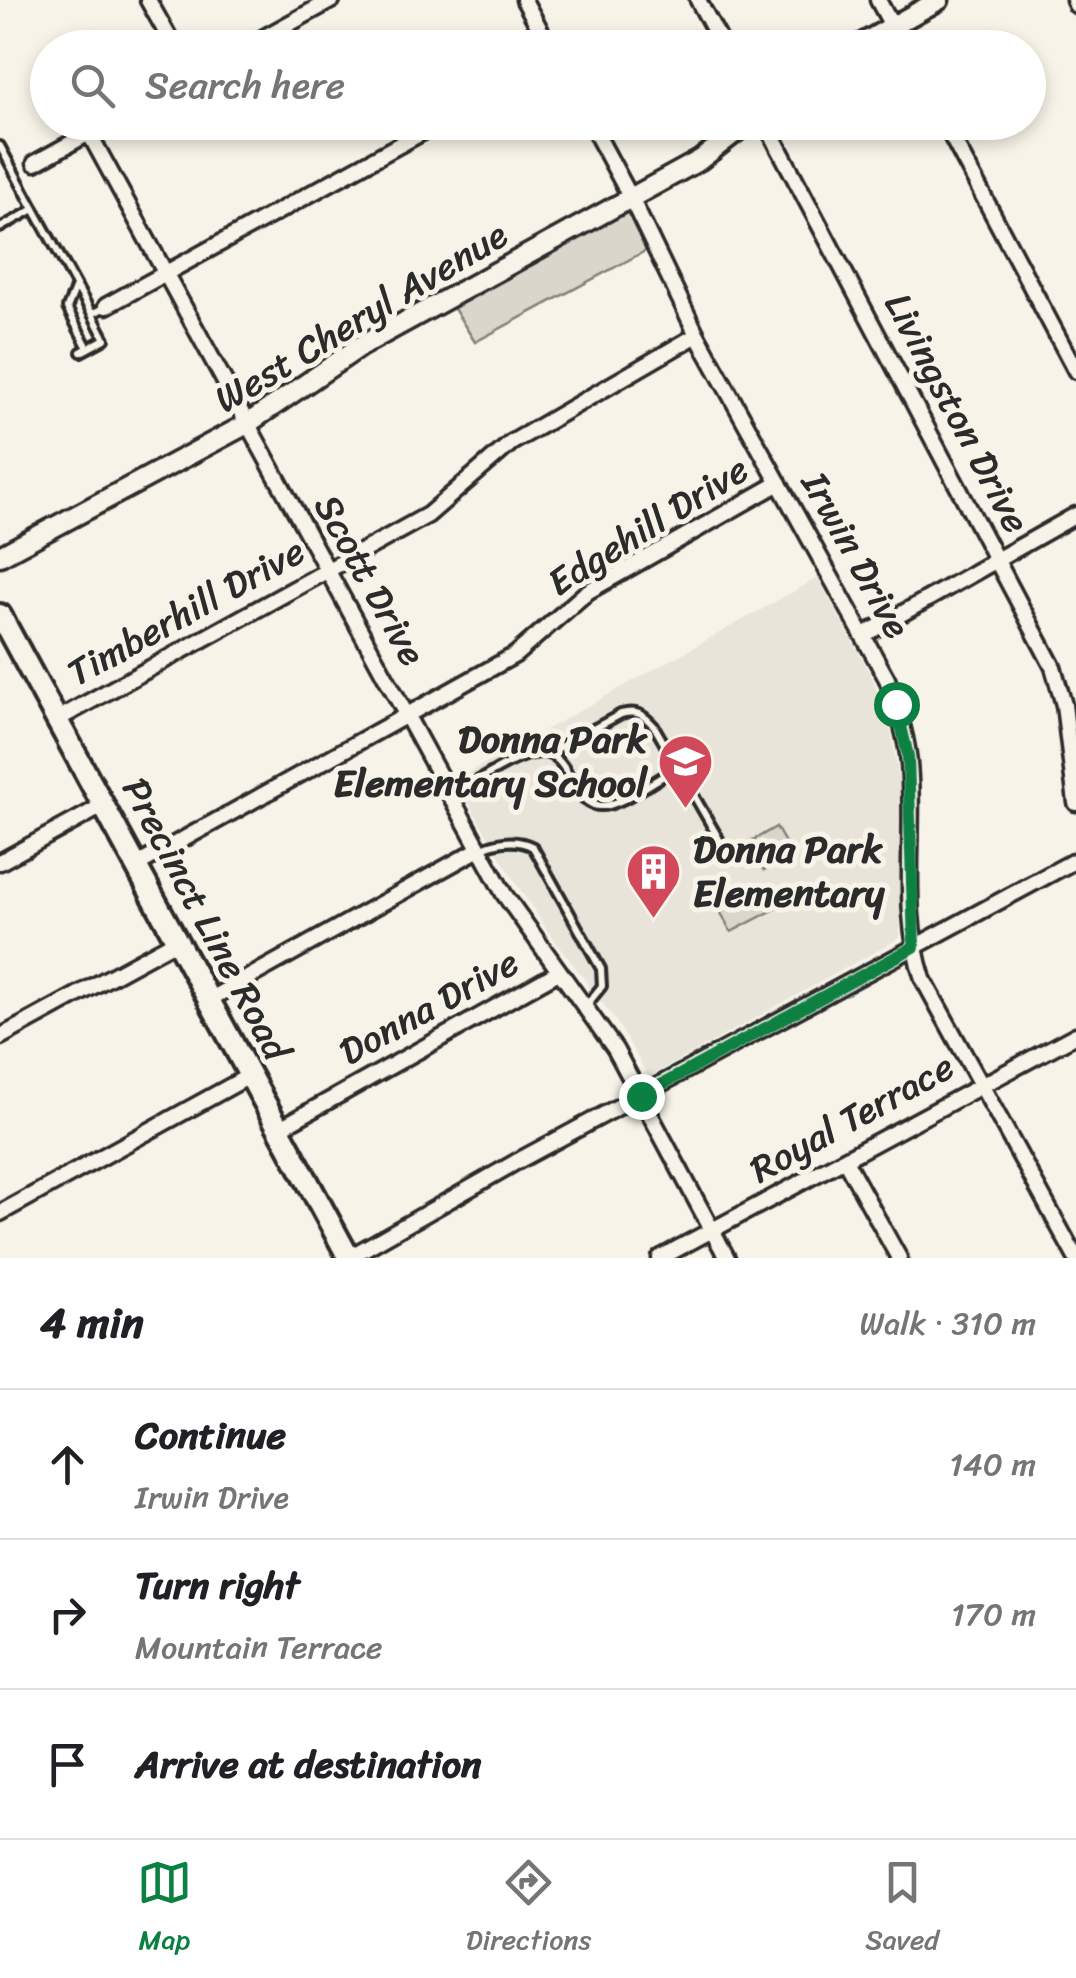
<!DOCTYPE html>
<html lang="en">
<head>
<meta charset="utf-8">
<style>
	:root { --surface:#fff; --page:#f2f2f2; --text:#202124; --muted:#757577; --line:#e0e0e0; --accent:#0b8043 }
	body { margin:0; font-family:Sriracha,sans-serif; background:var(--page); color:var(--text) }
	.stop { position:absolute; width:30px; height:30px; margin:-22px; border:8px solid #0b8043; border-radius:50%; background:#fff }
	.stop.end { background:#0b8043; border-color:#fff; box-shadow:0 2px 10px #0008 }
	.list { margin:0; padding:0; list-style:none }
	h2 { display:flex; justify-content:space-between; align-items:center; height:130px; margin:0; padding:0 40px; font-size:42px }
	h2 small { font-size:32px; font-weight:400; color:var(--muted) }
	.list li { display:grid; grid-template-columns:65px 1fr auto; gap:30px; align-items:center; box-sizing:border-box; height:150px; padding:0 40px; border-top:2px solid var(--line) }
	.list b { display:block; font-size:38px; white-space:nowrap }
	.list p { margin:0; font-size:32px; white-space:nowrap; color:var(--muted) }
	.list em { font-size:32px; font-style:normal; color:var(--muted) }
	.icon { flex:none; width:55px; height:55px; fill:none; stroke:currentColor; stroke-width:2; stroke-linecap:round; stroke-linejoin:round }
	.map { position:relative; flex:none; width:1076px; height:1258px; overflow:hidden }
	.search { position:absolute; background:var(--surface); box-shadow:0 5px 15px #0003; left:30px; right:30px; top:30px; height:110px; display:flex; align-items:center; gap:25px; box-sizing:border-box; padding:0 35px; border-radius:55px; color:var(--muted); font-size:38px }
	.sheet { height:580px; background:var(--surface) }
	nav { display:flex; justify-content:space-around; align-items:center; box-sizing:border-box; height:140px; border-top:2px solid var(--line); background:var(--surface); font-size:28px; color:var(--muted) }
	nav a { display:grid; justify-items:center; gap:5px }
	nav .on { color:var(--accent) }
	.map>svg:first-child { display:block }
	.built { fill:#e8e4da }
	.green { fill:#dad6cc; stroke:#82807c; stroke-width:2.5 }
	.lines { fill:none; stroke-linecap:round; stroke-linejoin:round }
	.service-casing { stroke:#2b2b2b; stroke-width:14 }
	.minor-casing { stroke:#2b2b2b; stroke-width:21 }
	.tertiary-casing { stroke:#2b2b2b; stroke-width:25 }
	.secondary-casing { stroke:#2b2b2b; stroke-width:28 }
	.service { stroke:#f7f3e8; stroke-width:6 }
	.minor { stroke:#f7f3e8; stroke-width:14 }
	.tertiary { stroke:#f7f3e8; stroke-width:18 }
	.secondary { stroke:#f7f3e8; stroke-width:20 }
	.route { stroke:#0b8043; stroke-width:12 }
	.labels { text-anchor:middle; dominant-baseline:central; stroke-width:10; stroke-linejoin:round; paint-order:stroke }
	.street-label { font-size:38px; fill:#2b2b2b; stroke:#f7f3e8 }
	.poi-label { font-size:38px; font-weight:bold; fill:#2b2b2b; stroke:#f7f3e8; text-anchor:end }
</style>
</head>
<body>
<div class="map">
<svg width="1076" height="1258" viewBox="0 0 1076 1258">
	<rect width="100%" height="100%" fill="#f7f3e8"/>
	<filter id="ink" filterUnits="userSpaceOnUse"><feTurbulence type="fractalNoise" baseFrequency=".01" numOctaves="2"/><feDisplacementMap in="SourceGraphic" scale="20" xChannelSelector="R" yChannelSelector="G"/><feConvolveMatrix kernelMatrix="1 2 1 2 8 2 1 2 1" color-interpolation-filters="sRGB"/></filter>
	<g filter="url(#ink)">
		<!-- built -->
		<polygon class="built" points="818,578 871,675 890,726 900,785 900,938 649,1077 616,1021 547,930 514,880 455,780"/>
		<!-- green -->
		<g class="green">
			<polygon points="628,210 649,249 475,342 451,304"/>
			<polygon points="776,827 792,855 764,870 748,843"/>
			<polygon points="762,886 775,909 731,932 719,909"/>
		</g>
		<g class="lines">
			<defs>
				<g id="service">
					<polyline points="0,146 34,209"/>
					<polyline points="0,228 34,209 92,314 105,307"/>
					<polyline points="76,286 67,308 88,348"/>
					<polyline points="81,352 105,339 92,314"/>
					<path d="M549 753 621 714C637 710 643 714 654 726L719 839"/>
					<path d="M451 797C474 784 517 753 541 753 574 753 571 815 609 805 629 800 658 778 677 768"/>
					<path d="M482 848C499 841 516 838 533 847L601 969 602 986 585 1007"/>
				</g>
				<g id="minor">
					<polyline points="148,0 175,48"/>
					<polyline points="524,0 550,48"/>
					<polyline points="698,0 724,48"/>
					<polyline points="878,0 904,48"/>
					<polyline points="1074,0 1076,5"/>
					<polyline points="245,48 332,0"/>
					<polyline points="83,122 504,894 615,1049 727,1258"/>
					<path d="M590 122 631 198 697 335 887 679C896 703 904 728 908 754 917 828 899 907 923 979L1076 1258"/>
					<polyline points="765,122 1053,667 1064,705 1076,803"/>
					<polyline points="944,122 1076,371"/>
					<polyline points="35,163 109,122"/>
					<polyline points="106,306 441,122"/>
					<polyline points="864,635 1076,515"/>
					<polyline points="58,719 428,515 511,443 697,335"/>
					<polyline points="0,862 104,805"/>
					<polyline points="137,865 515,655 587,592 779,483"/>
					<polyline points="210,999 479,849"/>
					<polyline points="0,1037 178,940"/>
					<polyline points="280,1128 557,973"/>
					<polyline points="845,1160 899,1258"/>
					<polyline points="0,1213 251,1075"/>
					<polyline points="348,1258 516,1162 1076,860"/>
					<polyline points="660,1258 1076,1035"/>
				</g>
				<g id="tertiary">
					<polyline points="854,48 939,0"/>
					<polyline points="0,556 247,424 361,346 700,160 749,122"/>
				</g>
				<polyline id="secondary" points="0,615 349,1258"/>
			</defs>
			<!-- service casing -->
			<use href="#service" class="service-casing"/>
			<!-- minor casing -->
			<use href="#minor" class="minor-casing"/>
			<!-- tertiary casing -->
			<use href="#tertiary" class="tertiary-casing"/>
			<!-- secondary casing -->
			<use href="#secondary" class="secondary-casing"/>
			<!-- service -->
			<use href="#service" class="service"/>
			<!-- minor -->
			<use href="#minor" class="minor"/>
			<!-- tertiary -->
			<use href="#tertiary" class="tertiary"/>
			<!-- secondary -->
			<use href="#secondary" class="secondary"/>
		</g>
	</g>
	<g class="lines" filter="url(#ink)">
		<!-- route -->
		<polyline class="route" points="641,1096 914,947 908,756 896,704"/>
	</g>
	<!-- icons -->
	<defs>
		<symbol id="school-pin" viewBox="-11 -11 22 30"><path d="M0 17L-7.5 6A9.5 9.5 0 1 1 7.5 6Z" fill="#d1495b" stroke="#f7f3e8"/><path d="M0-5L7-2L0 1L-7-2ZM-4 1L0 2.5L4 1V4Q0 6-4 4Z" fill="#fff"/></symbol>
		<symbol id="building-pin" viewBox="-11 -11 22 30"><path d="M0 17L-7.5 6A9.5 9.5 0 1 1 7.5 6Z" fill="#d1495b" stroke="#f7f3e8"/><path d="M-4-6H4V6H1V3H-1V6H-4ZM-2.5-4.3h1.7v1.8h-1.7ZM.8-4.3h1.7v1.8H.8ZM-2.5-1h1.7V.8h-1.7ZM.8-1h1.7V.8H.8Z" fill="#fff"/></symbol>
	</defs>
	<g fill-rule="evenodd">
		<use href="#school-pin" x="654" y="730" width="63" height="86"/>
		<use href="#building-pin" x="622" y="840" width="63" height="86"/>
	</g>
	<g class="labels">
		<!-- street labels -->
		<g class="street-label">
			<text transform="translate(361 317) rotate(-31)">West Cheryl Avenue</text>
			<text transform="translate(957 413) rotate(62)">Livingston Drive</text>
			<text transform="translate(648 526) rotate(-32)">Edgehill Drive</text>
			<text transform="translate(856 555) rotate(61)">Irwin Drive</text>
			<text transform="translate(370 580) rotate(61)">Scott Drive</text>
			<text transform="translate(186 612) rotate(-29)">Timberhill Drive</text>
			<text transform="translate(206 919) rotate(62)">Precinct Line Road</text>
			<text transform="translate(429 1007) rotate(-29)">Donna Drive</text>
			<text transform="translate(852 1118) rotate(-29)">Royal Terrace</text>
		</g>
		<!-- poi labels -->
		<g class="poi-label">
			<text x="647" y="739">Donna Park<tspan x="647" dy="44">Elementary School</tspan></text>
			<text x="693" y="849" text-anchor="start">Donna Park<tspan x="693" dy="44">Elementary</tspan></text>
		</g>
	</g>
</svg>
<div class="stop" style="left:896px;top:704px"></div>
<div class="stop end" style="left:641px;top:1096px"></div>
<div class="search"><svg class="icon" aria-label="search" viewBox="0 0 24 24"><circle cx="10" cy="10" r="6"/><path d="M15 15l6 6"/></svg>Search here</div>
</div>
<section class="sheet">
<h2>4 min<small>Walk · 310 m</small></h2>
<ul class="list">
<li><svg class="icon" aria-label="ahead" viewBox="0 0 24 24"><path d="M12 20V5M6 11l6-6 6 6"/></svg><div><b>Continue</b><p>Irwin Drive</p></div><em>140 m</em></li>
<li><svg class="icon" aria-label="right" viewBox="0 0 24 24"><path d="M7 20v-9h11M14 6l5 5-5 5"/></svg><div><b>Turn right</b><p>Mountain Terrace</p></div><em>170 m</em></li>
<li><svg class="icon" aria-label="arrive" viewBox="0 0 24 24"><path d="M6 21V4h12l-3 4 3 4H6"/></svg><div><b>Arrive at destination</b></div></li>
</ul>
</section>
<nav>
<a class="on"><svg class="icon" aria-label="map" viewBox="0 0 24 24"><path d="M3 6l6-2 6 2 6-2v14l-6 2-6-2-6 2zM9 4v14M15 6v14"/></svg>Map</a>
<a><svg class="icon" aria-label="directions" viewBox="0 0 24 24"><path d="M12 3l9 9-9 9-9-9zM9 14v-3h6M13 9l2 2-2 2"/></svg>Directions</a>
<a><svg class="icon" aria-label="saved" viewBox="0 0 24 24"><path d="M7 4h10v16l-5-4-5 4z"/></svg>Saved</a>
</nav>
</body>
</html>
